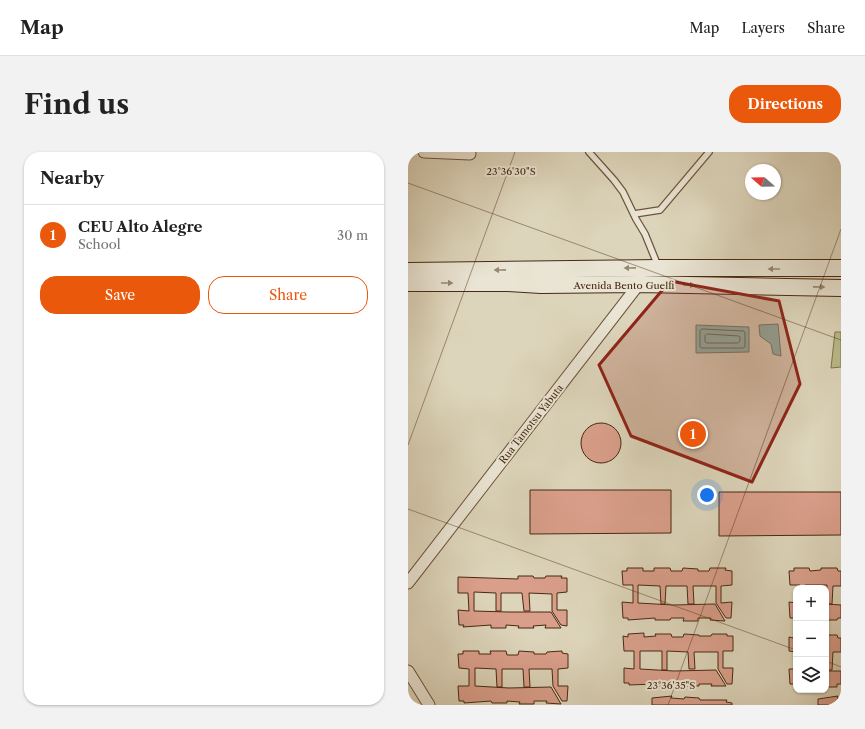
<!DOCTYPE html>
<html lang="en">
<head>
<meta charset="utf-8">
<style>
	:root { --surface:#fff; --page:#f2f2f2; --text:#222; --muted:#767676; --line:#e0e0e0; --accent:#ea580c }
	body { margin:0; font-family:"Libre Caslon Text",serif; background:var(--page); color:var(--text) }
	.controls { position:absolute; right:12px; bottom:12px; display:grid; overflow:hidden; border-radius:8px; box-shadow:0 1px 3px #0004 }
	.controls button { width:36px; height:36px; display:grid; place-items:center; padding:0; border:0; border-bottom:1px solid var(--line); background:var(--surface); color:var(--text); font:20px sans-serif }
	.compass { position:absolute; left:337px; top:12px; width:36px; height:36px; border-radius:50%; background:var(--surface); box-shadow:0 1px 3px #0004; rotate:290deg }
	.you { position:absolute; left:299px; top:343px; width:14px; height:14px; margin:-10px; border:3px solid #fff; border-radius:50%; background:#1a73e8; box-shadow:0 0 0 6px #1a73e833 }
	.badge { display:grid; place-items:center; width:26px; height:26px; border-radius:50%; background:var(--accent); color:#fff; font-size:13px; font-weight:700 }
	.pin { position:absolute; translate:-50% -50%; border:2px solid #fff; box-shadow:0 1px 4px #0006 }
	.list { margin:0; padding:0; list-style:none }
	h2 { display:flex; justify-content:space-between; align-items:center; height:52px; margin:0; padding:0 16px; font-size:17px }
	h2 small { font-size:13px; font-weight:400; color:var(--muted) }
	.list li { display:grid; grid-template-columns:26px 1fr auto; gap:12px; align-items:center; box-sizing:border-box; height:60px; padding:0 16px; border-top:1px solid var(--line) }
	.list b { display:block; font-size:15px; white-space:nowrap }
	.list p { margin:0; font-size:13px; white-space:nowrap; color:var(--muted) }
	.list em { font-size:13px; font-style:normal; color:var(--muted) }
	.actions { display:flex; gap:8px; padding:12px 16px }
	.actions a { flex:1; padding:9px 0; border:1px solid var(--accent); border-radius:16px; text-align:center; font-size:14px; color:var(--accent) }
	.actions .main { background:var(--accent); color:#fff }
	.icon { flex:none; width:22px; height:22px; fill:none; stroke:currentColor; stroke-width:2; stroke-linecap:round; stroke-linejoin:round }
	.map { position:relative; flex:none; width:433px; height:553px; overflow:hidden; border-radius:16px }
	header { display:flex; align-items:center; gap:24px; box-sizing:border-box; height:56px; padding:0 20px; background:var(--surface); border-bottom:1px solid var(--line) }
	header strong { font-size:19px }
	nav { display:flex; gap:22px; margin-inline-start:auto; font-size:14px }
	.intro { display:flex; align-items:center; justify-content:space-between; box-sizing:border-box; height:96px; padding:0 24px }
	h1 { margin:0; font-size:28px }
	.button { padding:10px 18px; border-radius:16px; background:var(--accent); color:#fff; font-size:14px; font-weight:700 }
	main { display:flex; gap:24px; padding:0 24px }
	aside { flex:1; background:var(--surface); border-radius:16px; box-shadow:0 1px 3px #0004 }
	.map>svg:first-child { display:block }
	.green { fill:#b9bb8b; stroke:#81724e }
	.water { fill:#93b9ab; stroke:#757f6d }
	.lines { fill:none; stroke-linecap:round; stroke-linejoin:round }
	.shore { stroke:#6e715e; stroke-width:1 }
	.building { fill:#da9f8b; stroke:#492911 }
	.service-casing { stroke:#6e543c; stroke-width:8 }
	.minor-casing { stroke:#6e543c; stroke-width:13 }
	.secondary-casing { stroke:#492911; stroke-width:18 }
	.service { stroke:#e9e4d3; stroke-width:5.5 }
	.minor { stroke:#e9e4d3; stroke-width:11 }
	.secondary { stroke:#e9e4d3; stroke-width:16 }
	.oneway { fill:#998672 }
	.marked { fill:#8f2418; fill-opacity:0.2; stroke:#8f2418; stroke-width:3; stroke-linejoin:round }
	.ticks { fill:none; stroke:#492911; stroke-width:1; stroke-opacity:0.45 }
	.labels { text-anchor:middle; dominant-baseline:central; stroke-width:4; stroke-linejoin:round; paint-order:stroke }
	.street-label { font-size:10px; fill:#492911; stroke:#e9e4d3 }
	.ticks-label { font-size:10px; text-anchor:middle; fill:#492911; stroke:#e9e4d3; stroke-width:4; stroke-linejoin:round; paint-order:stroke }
</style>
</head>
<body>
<header>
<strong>Map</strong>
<nav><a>Map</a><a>Layers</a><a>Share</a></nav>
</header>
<div class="intro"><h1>Find us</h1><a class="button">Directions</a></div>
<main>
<aside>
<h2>Nearby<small></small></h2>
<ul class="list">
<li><span class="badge">1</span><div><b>CEU Alto Alegre</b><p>School</p></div><em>30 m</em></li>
</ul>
<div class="actions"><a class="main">Save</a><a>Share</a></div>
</aside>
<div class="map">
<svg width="433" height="553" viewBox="0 0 433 553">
	<rect width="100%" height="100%" fill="#ddd5bb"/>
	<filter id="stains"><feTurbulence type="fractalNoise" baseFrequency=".005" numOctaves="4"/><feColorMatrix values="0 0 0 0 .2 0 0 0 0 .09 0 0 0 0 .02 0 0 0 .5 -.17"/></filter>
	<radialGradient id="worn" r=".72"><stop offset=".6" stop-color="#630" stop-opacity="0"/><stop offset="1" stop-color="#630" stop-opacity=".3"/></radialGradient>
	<!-- green -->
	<polygon class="green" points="427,180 433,180 433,215 423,216"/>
	<!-- water -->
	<g class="water">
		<polygon points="370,172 373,204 365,202 363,192 352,184 351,173"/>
		<polygon points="288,173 341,175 341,200 288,201"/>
	</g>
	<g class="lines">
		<!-- shore -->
		<g class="shore">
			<polygon points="294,177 336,179 337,181 337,195 335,196 294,196 292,195 292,179"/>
			<polygon points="299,182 331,184 332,185 332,189 330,191 299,191 297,190 297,184"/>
		</g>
	</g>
	<!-- building -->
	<g class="building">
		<circle cx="193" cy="291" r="20"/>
		<polygon points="122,338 263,338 263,381 122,382"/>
		<polygon points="311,340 433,340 433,383 311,384"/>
		<polygon points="219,416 235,416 235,419 246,419 246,416 262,416 263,419 274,419 275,416 290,417 290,419 301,419 302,416 318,416 317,418 324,419 324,433 313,434 313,451 324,450 323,466 318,466 308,451 308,434 285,434 286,452 280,452 279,434 258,434 257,452 253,452 252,434 230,433 230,451 265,453 307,452 317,469 302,468 303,466 290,466 290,469 275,469 276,466 263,466 262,468 247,468 247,466 220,468 220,466 215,466 214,450 225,451 225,433 215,433 214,419 219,419"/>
		<polygon points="386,416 401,416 402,419 413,418 413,416 429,416 430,419 433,419 433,434 425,434 424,452 419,452 419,433 397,433 397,436 392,436 392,433 382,433 381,419 386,419"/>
		<polygon points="110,424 125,424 126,426 137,426 138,424 154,424 153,426 159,426 159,440 149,441 149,458 159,458 159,474 153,473 144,459 144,442 121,441 122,459 116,459 114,441 93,441 93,459 88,459 88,441 66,440 66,459 100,460 143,460 153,476 137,476 138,473 125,474 126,476 110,476 111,474 98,473 98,476 83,476 83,473 55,475 56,473 51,473 50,458 61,459 60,441 50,441 50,425 110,427"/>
		<polygon points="381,450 388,451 388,468 387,468 387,466 382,466"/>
		<polygon points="418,452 433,453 433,466 430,466 429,468 418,468"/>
		<polygon points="236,481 236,485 248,484 247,482 263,482 264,485 275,485 276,482 291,483 291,484 303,484 304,482 319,482 319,484 325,484 325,499 315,499 315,516 325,516 324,532 319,532 310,517 310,500 286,500 287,517 281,517 280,500 259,499 259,518 254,518 254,499 232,499 232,517 266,519 308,518 318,534 303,534 304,532 291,532 291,534 276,534 277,532 264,531 264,534 249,534 248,532 221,533 221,531 216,531 216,516 226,517 226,499 216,499 215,484 220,485 220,482"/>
		<polygon points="386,483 388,483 388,500 381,499 381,485 385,486"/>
		<polygon points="418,483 429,483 430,486 433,486 433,500 425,500 424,518 419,518"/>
		<polygon points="55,499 71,499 71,502 83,502 82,499 98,499 99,503 110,503 111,499 126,500 126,502 138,502 139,500 154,499 154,501 160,502 160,516 150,517 150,534 160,534 159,549 154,549 145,534 144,517 121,517 122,535 116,535 115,517 94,517 94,535 89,535 88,517 67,516 67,534 101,536 143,535 153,552 138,551 139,549 126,549 126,552 111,552 112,550 99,549 99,551 84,551 83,549 56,551 56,549 51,549 50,534 61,534 61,517 51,516 50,502 55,502"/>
		<polygon points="381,517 388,517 388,534 386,534 387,532 382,532"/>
		<polygon points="418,519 433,519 433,532 429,532 429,535 418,535"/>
		<polygon points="264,544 263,546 276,547 277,545 291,546 292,548 319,548 318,550 324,551 324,553 244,553 244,546"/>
		<polygon points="430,544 429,546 433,547 433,553 410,553 410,547"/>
	</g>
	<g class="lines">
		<defs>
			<g id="service">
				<polyline points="181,0 206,28 215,40 228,67 237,82 250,114"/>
				<polyline points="226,62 252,58 301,0"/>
			</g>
			<g id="minor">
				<polyline points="16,0 62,2"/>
				<polyline points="0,431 231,132 235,129"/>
				<polyline points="0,519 21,553"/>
			</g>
			<g id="secondary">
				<polyline points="0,119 251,116 433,116"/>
				<polyline points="0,131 100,131 133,133 231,132 433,136"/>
			</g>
		</defs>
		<!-- service casing -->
		<use href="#service" class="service-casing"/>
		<!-- minor casing -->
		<use href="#minor" class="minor-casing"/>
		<!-- secondary casing -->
		<use href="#secondary" class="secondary-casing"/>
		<!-- service -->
		<use href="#service" class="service"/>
		<!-- minor -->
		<use href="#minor" class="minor"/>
		<!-- secondary -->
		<use href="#secondary" class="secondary"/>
	</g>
	<!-- one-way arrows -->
	<defs><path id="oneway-solid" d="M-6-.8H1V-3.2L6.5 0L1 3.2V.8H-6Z"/></defs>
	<g class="oneway">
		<use href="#oneway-solid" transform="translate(222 116) rotate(179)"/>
		<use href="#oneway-solid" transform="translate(366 117) rotate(180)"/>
		<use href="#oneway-solid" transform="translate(92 118) rotate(179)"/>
		<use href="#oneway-solid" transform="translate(39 131)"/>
		<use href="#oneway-solid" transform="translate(281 133) rotate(1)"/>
		<use href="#oneway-solid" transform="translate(411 135) rotate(1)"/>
	</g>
	<!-- marked area -->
	<path class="marked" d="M262 129 371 149 392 232 344 330 223 284 191 213Z"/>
	<!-- ticks -->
	<path class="ticks" d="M0 31 433 188M0 293 107 0M0 357 388 498M418 509 433 515M260 553 433 77"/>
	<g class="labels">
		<!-- street labels -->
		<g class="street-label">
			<text x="216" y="133">Avenida Bento Guelfi</text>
			<text transform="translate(123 272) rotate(-52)">Rua Tamotsu Yabuta</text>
		</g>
	</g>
	<g class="ticks-label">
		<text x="103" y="23">23°36'30"S</text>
		<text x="263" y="537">23°36'35"S</text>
	</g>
	<rect width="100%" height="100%" filter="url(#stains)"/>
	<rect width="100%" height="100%" fill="url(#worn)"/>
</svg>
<div class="controls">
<button>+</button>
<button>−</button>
<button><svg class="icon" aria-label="layers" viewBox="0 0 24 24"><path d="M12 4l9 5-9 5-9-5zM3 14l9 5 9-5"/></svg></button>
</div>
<svg class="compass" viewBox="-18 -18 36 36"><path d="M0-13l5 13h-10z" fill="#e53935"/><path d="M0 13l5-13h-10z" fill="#767676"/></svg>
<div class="you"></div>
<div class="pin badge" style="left:285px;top:282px">1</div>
</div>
</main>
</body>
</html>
